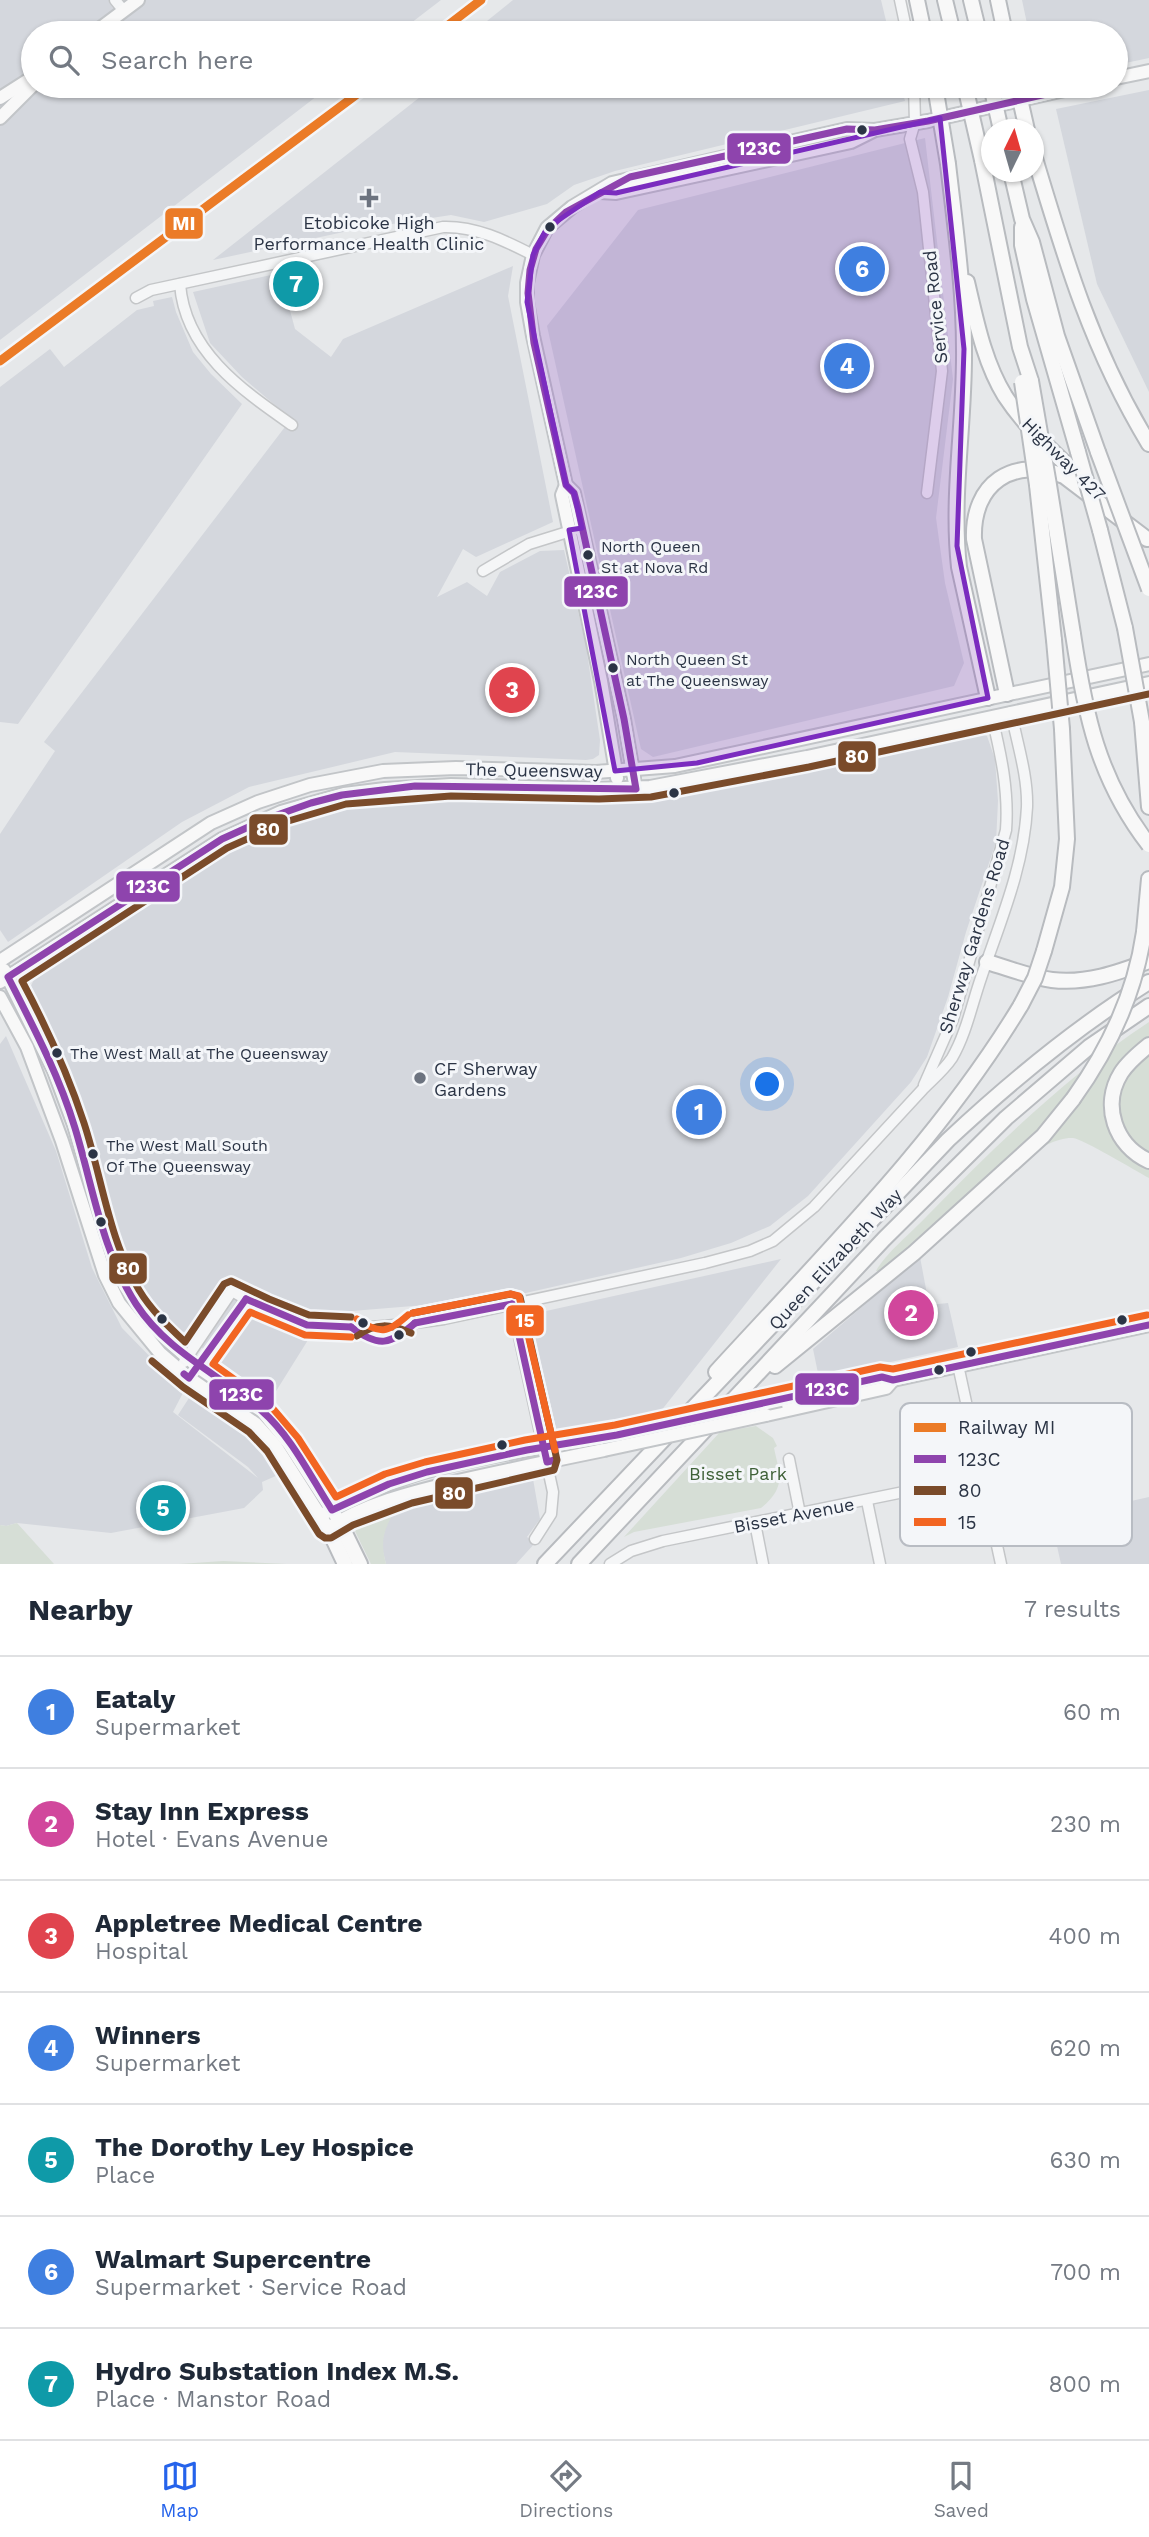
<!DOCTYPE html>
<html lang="en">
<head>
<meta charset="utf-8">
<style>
	:root { --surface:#fff; --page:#f6f6f7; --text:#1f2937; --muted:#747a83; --line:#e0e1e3; --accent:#2563eb }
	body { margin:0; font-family:"Work Sans",sans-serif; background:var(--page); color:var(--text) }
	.compass { position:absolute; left:981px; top:119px; width:63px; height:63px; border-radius:50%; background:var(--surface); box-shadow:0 2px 5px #0004; rotate:5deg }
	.you { position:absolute; left:768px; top:1085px; width:24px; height:24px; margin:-18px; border:5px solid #fff; border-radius:50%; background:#1a73e8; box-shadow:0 0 0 10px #1a73e833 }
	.badge { display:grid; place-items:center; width:46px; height:46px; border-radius:50%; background:var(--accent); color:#fff; font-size:23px; font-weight:700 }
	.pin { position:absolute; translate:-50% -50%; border:4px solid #fff; box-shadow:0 2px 7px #0006 }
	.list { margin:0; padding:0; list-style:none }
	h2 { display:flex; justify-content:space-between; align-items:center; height:91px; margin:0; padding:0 28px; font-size:30px }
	h2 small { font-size:23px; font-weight:400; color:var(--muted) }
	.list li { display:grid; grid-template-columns:46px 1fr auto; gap:21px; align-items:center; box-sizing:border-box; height:112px; padding:0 28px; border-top:2px solid var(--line) }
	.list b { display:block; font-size:26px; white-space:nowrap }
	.list p { margin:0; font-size:23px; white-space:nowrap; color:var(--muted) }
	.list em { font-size:23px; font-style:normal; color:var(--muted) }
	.icon { flex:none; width:38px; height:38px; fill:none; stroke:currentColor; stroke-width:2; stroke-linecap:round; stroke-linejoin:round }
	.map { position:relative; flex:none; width:1149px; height:1564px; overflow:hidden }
	.search { position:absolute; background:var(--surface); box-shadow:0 2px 5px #0004; left:21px; right:21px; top:21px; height:77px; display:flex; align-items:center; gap:18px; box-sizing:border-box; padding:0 24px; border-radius:38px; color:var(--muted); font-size:26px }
	.sheet { height:875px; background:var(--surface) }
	nav { display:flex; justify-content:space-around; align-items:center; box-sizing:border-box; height:98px; border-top:2px solid var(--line); background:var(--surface); font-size:19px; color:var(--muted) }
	nav a { display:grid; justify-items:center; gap:4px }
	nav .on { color:var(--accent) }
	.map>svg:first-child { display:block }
	.built { fill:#d4d7dd }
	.green { fill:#d6ded6 }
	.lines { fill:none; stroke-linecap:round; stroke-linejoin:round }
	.minor-casing { stroke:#c4c6c8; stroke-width:13 }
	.major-casing { stroke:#c2c5c8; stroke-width:16 }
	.highway-casing { stroke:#b8bbbf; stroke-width:18 }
	.minor { stroke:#f5f6f7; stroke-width:10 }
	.major { stroke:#f8f8f8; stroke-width:12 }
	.highway { stroke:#f8f8f8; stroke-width:14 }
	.rail { stroke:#cecfd2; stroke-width:2.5; stroke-dasharray:3.5 7; stroke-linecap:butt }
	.major-bridge-casing { stroke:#c2c5c8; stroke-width:16; stroke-linecap:butt }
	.highway-bridge-casing { stroke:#b8bbbf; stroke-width:18; stroke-linecap:butt }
	.major-bridge { stroke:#f8f8f8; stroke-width:12 }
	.highway-bridge { stroke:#f8f8f8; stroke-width:14 }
	.bus-1-casing { stroke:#f4f6f9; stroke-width:12 }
	.bus-2-casing { stroke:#f4f6f9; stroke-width:12 }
	.bus-3-casing { stroke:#f4f6f9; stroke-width:12 }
	.bus-1 { stroke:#8e44ad; stroke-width:7 }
	.bus-2 { stroke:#7a4b2a; stroke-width:7 }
	.bus-3 { stroke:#f26522; stroke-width:7 }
	.rail-1-casing { stroke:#f4f6f9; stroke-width:14 }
	.rail-1 { stroke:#eb7b27; stroke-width:9 }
	.marked { fill:#7b2cbf; fill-opacity:0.2; stroke:#7b2cbf; stroke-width:5; stroke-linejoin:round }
	.bus-dot { fill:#2b3445; stroke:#f4f6f9; stroke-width:2.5 }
	.poi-dot { fill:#6c737f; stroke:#f4f6f9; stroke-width:2.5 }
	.labels { text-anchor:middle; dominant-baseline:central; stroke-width:6; stroke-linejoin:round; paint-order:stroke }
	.bus-label { font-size:16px; fill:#2b3445; stroke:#f4f6f9; text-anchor:start }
	.poi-label { font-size:18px; fill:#2b3445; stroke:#f4f6f9 }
	.street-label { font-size:18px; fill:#2b3445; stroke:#f4f6f9 }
	.park-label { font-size:18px; fill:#3f6138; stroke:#f4f6f9 }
	.key { fill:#f4f6f9; stroke:#b8bcc3; stroke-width:2 }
	.key-label { font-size:19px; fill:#2b3445 }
	.line-badge { stroke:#f4f6f9; stroke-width:2.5 }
	.badge-label { font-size:19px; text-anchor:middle; font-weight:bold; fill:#fff }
</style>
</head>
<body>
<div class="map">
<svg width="1149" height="1564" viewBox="0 0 1149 1564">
	<rect width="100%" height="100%" fill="#e6e8ea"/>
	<!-- built -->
	<g class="built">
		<polygon points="0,0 441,0 398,33 33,33 33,86 330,86 0,340"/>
		<polygon points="513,0 881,0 889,33 489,33 482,25"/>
		<polygon points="1022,0 1149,0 1149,58 1116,65 1116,33 1029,33"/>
		<polygon points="434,86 901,86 905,101 615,171 574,185 547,204 484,222 451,215 353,230 213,260"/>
		<polygon points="1149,90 1149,392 1097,284 1056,109"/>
		<polygon points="925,138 953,379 936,518 945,583 964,663 954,686 653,757 641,749 547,326 638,210"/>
		<polygon points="513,266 508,296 553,522 476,557 463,549 437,597 467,582 487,596 500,572 540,551 564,550 586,646 600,740 599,755 593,759 586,760 395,752 249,787 182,822 8,942 0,930 0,834 55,751 44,742 291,419 242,377 210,343 193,292 280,273 295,329 331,357 343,339"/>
		<polygon points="172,297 176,312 193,352 211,374 242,404 18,724 0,722 0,387 50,349 64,367 137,310 154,306 153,301"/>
		<polygon points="976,732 987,736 995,759 998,801 996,842 966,932 948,997 927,1057 911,1082 808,1196 770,1226 731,1243 681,1258 499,1299 315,1314 308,1340 268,1404 223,1368 186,1332 174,1331 137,1285 119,1244 47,1020 31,986 39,968 83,937 210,856 264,830 322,809 389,793 458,791 595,801 657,799"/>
		<polygon points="6,1036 56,1151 92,1268 122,1328 168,1375 186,1387 173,1412 258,1478 248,1467 178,1415 189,1398 199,1398 252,1438 265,1452 278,1475 262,1482 263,1490 244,1508 111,1533 17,1523 6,1526 0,1525 0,1044"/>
		<polygon points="920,1257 929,1305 948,1303 958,1347 819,1378 813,1349"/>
		<polygon points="781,1259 657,1416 553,1437 528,1315"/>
		<polygon points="532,1473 540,1519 527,1537 535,1543 516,1564 386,1564 382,1548 384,1529 398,1505 468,1487"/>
		<polygon points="1149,1497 1149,1564 1061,1564 1051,1519"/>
	</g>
	<!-- green -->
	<g class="green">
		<path d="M1149 1022V1040L1135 1050 1106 1116C1112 1140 1125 1161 1149 1170V1178C1136 1171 1083 1139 1073 1138 1030 1135 917 1241 882 1271H876C885 1254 912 1232 927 1216 996 1145 1066 1077 1149 1022Z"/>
		<polygon points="1149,1051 1149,1156 1143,1153 1121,1128 1117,1107 1125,1075"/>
		<path d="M756 1426 773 1438 777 1446 774 1448C780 1476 786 1487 761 1508L634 1532 624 1537 720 1432Z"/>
		<path d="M398 1505C385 1528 379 1538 386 1564H371L355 1531 363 1519Z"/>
		<polygon points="17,1523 54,1564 0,1564 0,1525 6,1526"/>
		<polygon points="223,1561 287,1564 179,1564"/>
	</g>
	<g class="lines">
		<defs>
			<g id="minor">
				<polyline points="115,0 124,11"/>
				<polyline points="900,0 907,33"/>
				<polyline points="914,86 915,122 910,139 923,192 942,371 927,493"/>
				<path d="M180 284C185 351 242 390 292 425"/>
				<path d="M136 298 151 290 443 227C475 226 504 240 533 255"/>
				<polyline points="483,571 529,544 574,530"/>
				<path d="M924 1085 953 1019 1006 830C1009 791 1001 755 992 717"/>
				<polyline points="512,1304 553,1492 551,1514 535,1539"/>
				<path d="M184 1362 232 1291C255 1305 281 1318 307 1325 340 1333 409 1324 444 1319L705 1263 750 1251 773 1241 814 1207 923 1089C933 1079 944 1070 952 1058 966 1034 972 1004 981 978 1000 922 1024 867 1027 807 1028 776 1017 743 1011 712"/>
				<polyline points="958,1365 1001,1564"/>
				<polyline points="189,1378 209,1353 246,1299"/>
				<polyline points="789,1459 800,1514"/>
				<polyline points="867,1501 880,1564"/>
				<polyline points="992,1516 1043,1506"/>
				<polyline points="755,1523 763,1564"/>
				<polyline points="610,1564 631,1551 663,1541 982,1476"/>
			</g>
			<g id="major">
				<polyline points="94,33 138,0"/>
				<polyline points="1116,78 1149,71"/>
				<polyline points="0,98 33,77"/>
				<polyline points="0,118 33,85"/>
				<polyline points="600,192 616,193 851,142 875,130 928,121 1082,86"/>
				<polyline points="566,485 562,495 601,681 617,778"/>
				<polyline points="634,778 624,719 574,493 566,485 533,336 527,302 527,283 533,255 547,228 572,207 612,183 847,129 875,130"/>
				<polyline points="0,961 211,823 258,802 310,785 383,771 456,768 596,772 675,766 1149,664"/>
				<polyline points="4,970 54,1071 74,1125 113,1260 125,1286 156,1330 198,1367 262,1411 289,1444 339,1521"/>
				<polyline points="0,982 222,839 281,812 344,794 385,789 451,785 599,789 650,787 807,757 1149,683"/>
				<path d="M0 997 27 1047 62 1141 105 1275 119 1303 160 1353 189 1378 256 1424 275 1445 328 1528C366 1503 413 1492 458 1481 507 1470 555 1460 604 1450"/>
				<polyline points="781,1400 882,1377 893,1380 1149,1325"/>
				<polyline points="766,1415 886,1388 893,1380"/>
				<path d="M325 1513C355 1498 387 1483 420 1473 484 1455 551 1447 617 1435"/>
			</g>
			<g id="highway">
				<polyline points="917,0 924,33"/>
				<polyline points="945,0 953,33"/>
				<polyline points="971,0 979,33"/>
				<polyline points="998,0 1005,33"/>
				<path d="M1034 155C1065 259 1092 350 1149 444"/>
				<polyline points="982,160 1020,347 1031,381"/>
				<path d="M948 164C955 225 964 288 964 349 965 422 951 494 959 567L988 698"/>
				<polyline points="1011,172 1022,219 1032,242 1057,336 1098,452"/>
				<polyline points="1022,227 1022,245 1034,299 1078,452"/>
				<path d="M967 282C976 320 984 362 1005 396 1026 428 1055 454 1083 480"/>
				<polyline points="1037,485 1054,640"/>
				<polyline points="1049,485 1073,634"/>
				<polyline points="1100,530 1125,628"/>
				<path d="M1007 694 974 539C972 483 1013 456 1064 476L1147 539"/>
				<polyline points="1142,722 1149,807"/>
				<polyline points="1144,932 1149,879"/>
				<polyline points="1044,951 1062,887 1067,839 1062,729"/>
				<path d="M987 962C1008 968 1030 977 1052 980 1086 984 1117 973 1149 961"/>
				<path d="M1149 1045C1139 1053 1128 1062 1121 1073 1101 1105 1115 1146 1149 1161"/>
				<polyline points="775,1366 914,1253 1043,1136 1073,1099"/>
				<path d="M716 1372C823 1255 939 1141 1021 1005"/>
				<polyline points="339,1521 360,1564"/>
				<polyline points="328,1528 345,1564"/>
				<path d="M545 1564 948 1140C1010 1082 1076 1027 1149 982"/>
				<polyline points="579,1564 884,1239 1006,1118 1089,1047 1149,1006"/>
			</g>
		</defs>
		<!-- minor casing -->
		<use href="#minor" class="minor-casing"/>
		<!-- major casing -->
		<use href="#major" class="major-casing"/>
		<!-- highway casing -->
		<use href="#highway" class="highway-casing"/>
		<!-- minor -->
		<use href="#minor" class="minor"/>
		<!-- major -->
		<use href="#major" class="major"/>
		<!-- highway -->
		<use href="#highway" class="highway"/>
		<!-- rail -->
		<g class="rail">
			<polyline points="468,16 488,0"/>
			<polyline points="429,33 472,0"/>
			<polyline points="0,367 376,86"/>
		</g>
		<defs>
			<g id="major-bridge">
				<polyline points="617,1435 781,1400"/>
				<polyline points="604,1450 766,1415"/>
			</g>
			<g id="highway-bridge">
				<polyline points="935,86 948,164"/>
				<polyline points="965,86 982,160"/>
				<polyline points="991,86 1001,130"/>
				<polyline points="1017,86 1027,130"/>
				<polyline points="1031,381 1049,485"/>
				<polyline points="1022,382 1037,485"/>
				<polyline points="1078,452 1100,530"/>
				<polyline points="1098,452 1149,589"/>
				<polyline points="1125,628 1142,722"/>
				<path d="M1073 634C1085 714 1098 779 1149 845"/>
				<polyline points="1054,640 1062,729"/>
				<polyline points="1021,1005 1035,978 1044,951"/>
				<path d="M1073 1099C1109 1049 1135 994 1144 932"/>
			</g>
		</defs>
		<!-- major-bridge casing -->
		<use href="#major-bridge" class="major-bridge-casing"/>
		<!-- highway-bridge casing -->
		<use href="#highway-bridge" class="highway-bridge-casing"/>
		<!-- major-bridge -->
		<use href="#major-bridge" class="major-bridge"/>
		<!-- highway-bridge -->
		<use href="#highway-bridge" class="highway-bridge"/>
		<defs>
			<g id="bus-1">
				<path d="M1082 86 928 121 875 130 847 129 630 177 566 212 548 229 536 249 530 270 528 293 534 343 566 485 574 493 578 508 624 719 636 789 415 786 342 795 311 803 266 819 222 839 8 977C33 1026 59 1075 75 1128 93 1187 102 1251 136 1304 167 1352 219 1374 261 1410 292 1437 310 1476 332 1510L389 1484 427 1472 527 1450 617 1435 882 1377 893 1380 1149 1325"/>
				<polyline points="246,1299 307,1325 351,1327"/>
				<polyline points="512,1304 547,1462 555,1460"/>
				<polyline points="415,1323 512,1304"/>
				<path d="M351 1327C379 1348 390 1345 415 1323"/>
				<polyline points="184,1374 189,1378 246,1299"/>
			</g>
			<g id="bus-2">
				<path d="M351 1317 309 1315 269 1299 231 1281 224 1284 185 1342C168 1326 151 1310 139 1290 109 1240 102 1178 84 1123 68 1074 46 1026 22 981L227 848 285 822 346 804 451 796 599 799 651 797 809 767 1149 694"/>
				<path d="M357 1336C377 1322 390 1324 411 1333"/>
				<polyline points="152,1361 183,1387 249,1432 267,1451 319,1534 325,1538 331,1538 353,1525 412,1503 554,1470 557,1460 520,1297 511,1294 413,1313"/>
			</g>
			<g id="bus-3">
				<polyline points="413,1313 510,1294 519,1296 555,1450"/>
				<path d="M357 1319C380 1335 388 1333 408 1315"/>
				<polyline points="351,1337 305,1335 250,1312 213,1364 269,1404 298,1438 336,1497 385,1474 425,1462 525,1440 615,1425 880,1367 893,1369 1147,1315"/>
			</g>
		</defs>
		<!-- bus-1 casing -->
		<use href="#bus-1" class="bus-1-casing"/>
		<!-- bus-2 casing -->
		<use href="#bus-2" class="bus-2-casing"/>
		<!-- bus-3 casing -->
		<use href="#bus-3" class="bus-3-casing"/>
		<!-- bus-1 -->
		<use href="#bus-1" class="bus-1"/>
		<!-- bus-2 -->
		<use href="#bus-2" class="bus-2"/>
		<!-- bus-3 -->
		<use href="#bus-3" class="bus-3"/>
		<defs>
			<g id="rail-1">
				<polyline points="438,33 481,0"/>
				<polyline points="0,361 368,86"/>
			</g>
		</defs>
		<!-- rail-1 casing -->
		<use href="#rail-1" class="rail-1-casing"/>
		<!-- rail-1 -->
		<use href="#rail-1" class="rail-1"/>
	</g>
	<!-- marked area -->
	<path class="marked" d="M940 118 964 349 957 546 988 698 697 763 615 771 569 530 582 528 574 493 566 485 527 302 533 255 547 228 600 192 616 193Z"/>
	<!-- markers -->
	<g class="bus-dot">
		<circle cx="862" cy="130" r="6"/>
		<circle cx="550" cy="227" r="6"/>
		<circle cx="588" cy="555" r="6"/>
		<circle cx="613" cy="668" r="6"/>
		<circle cx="674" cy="793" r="6"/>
		<circle cx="57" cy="1053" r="6"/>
		<circle cx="93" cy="1154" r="6"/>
		<circle cx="101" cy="1222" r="6"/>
		<circle cx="162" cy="1319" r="6"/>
		<circle cx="1122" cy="1320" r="6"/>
		<circle cx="363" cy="1323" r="6"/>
		<circle cx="399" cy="1335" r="6"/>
		<circle cx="971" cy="1352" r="6"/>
		<circle cx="939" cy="1370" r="6"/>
		<circle cx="502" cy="1445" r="6"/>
	</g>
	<g class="poi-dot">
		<path d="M365.5 187.5h7v7h7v7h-7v7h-7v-7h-7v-7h7z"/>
		<circle cx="420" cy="1078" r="7"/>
	</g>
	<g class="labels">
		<!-- bus labels -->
		<g class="bus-label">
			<text x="601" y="546">North Queen<tspan x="601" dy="21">St at Nova Rd</tspan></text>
			<text x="626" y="659">North Queen St<tspan x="626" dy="21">at The Queensway</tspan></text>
			<text x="70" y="1053">The West Mall at The Queensway</text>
			<text x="106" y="1145">The West Mall South<tspan x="106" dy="21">Of The Queensway</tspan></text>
		</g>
		<!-- poi labels -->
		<g class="poi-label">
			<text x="369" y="222">Etobicoke High<tspan x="369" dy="21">Performance Health Clinic</tspan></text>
			<text x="434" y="1068" text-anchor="start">CF Sherway<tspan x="434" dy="21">Gardens</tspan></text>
		</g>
		<!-- street labels -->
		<g class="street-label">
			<text transform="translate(935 307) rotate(-96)">Service Road</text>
			<text transform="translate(1064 459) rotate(45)">Highway 427</text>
			<text transform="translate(534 770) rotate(1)">The Queensway</text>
			<text transform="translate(974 936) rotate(-73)">Sherway Gardens Road</text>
			<text transform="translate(835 1259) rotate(-47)">Queen Elizabeth Way</text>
			<text transform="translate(794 1515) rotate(-11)">Bisset Avenue</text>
		</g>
		<!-- park labels -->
		<g class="park-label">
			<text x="738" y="1473">Bisset Park</text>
		</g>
	</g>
	<!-- legend -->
	<rect x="900" y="1403" width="232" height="143" rx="10" class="key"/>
	<rect x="914" y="1423" width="32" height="9" fill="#eb7b27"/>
	<rect x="914" y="1455" width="32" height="8" fill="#8e44ad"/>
	<rect x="914" y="1486" width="32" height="9" fill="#7a4b2a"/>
	<rect x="914" y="1518" width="32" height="8" fill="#f26522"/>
	<g class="key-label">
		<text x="958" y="1434">Railway MI</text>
		<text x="958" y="1466">123C</text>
		<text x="958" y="1497">80</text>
		<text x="958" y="1529">15</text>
	</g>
	<g class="line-badge">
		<rect x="726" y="132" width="66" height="33" rx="7" fill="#8e44ad"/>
		<rect x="164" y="207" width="40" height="33" rx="7" fill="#eb7b27"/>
		<rect x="563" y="575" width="66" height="33" rx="7" fill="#8e44ad"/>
		<rect x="837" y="740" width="40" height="33" rx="7" fill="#7a4b2a"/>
		<rect x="248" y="813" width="41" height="33" rx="7" fill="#7a4b2a"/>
		<rect x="115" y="870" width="66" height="33" rx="7" fill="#8e44ad"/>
		<rect x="108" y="1252" width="40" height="33" rx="7" fill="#7a4b2a"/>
		<rect x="505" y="1304" width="40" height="33" rx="7" fill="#f26522"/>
		<rect x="794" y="1372" width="66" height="34" rx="7" fill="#8e44ad"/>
		<rect x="208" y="1378" width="67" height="33" rx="7" fill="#8e44ad"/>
		<rect x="434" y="1476" width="40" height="34" rx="7" fill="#7a4b2a"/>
	</g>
	<g class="badge-label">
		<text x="759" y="155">123C</text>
		<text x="184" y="230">MI</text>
		<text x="596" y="598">123C</text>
		<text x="857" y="763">80</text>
		<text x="268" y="836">80</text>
		<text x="148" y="893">123C</text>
		<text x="128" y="1275">80</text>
		<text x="525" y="1327">15</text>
		<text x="827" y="1396">123C</text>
		<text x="241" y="1401">123C</text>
		<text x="454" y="1500">80</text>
	</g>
</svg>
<svg class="compass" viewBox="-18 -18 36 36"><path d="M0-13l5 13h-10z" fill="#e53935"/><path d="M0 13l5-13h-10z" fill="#747a83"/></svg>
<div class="you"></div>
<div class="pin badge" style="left:699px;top:1112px;background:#3f7fe0">1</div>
<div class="pin badge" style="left:911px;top:1313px;background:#d1479c">2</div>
<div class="pin badge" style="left:512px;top:690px;background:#e0444e">3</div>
<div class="pin badge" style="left:847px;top:366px;background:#3f7fe0">4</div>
<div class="pin badge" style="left:163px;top:1508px;background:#0f9aa8">5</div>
<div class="pin badge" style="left:862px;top:269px;background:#3f7fe0">6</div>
<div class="pin badge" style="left:296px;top:284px;background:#0f9aa8">7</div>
<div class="search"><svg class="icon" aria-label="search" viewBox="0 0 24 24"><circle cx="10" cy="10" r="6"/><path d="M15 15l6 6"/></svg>Search here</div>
</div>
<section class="sheet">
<h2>Nearby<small>7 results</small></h2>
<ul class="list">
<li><span class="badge" style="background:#3f7fe0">1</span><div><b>Eataly</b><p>Supermarket</p></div><em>60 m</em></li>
<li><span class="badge" style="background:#d1479c">2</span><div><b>Stay Inn Express</b><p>Hotel · Evans Avenue</p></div><em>230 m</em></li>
<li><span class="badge" style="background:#e0444e">3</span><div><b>Appletree Medical Centre</b><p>Hospital</p></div><em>400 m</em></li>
<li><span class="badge" style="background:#3f7fe0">4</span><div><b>Winners</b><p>Supermarket</p></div><em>620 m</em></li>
<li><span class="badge" style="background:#0f9aa8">5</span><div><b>The Dorothy Ley Hospice</b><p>Place</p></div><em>630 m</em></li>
<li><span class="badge" style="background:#3f7fe0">6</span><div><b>Walmart Supercentre</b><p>Supermarket · Service Road</p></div><em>700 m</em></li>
<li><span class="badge" style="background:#0f9aa8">7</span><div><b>Hydro Substation Index M.S.</b><p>Place · Manstor Road</p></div><em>800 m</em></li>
</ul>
</section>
<nav>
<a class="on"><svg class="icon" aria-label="map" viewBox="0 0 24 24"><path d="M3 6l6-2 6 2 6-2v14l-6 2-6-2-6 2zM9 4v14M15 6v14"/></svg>Map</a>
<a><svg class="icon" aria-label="directions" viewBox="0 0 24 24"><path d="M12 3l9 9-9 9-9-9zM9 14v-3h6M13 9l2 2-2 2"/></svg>Directions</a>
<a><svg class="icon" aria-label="saved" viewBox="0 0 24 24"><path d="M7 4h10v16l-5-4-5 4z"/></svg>Saved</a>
</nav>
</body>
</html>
